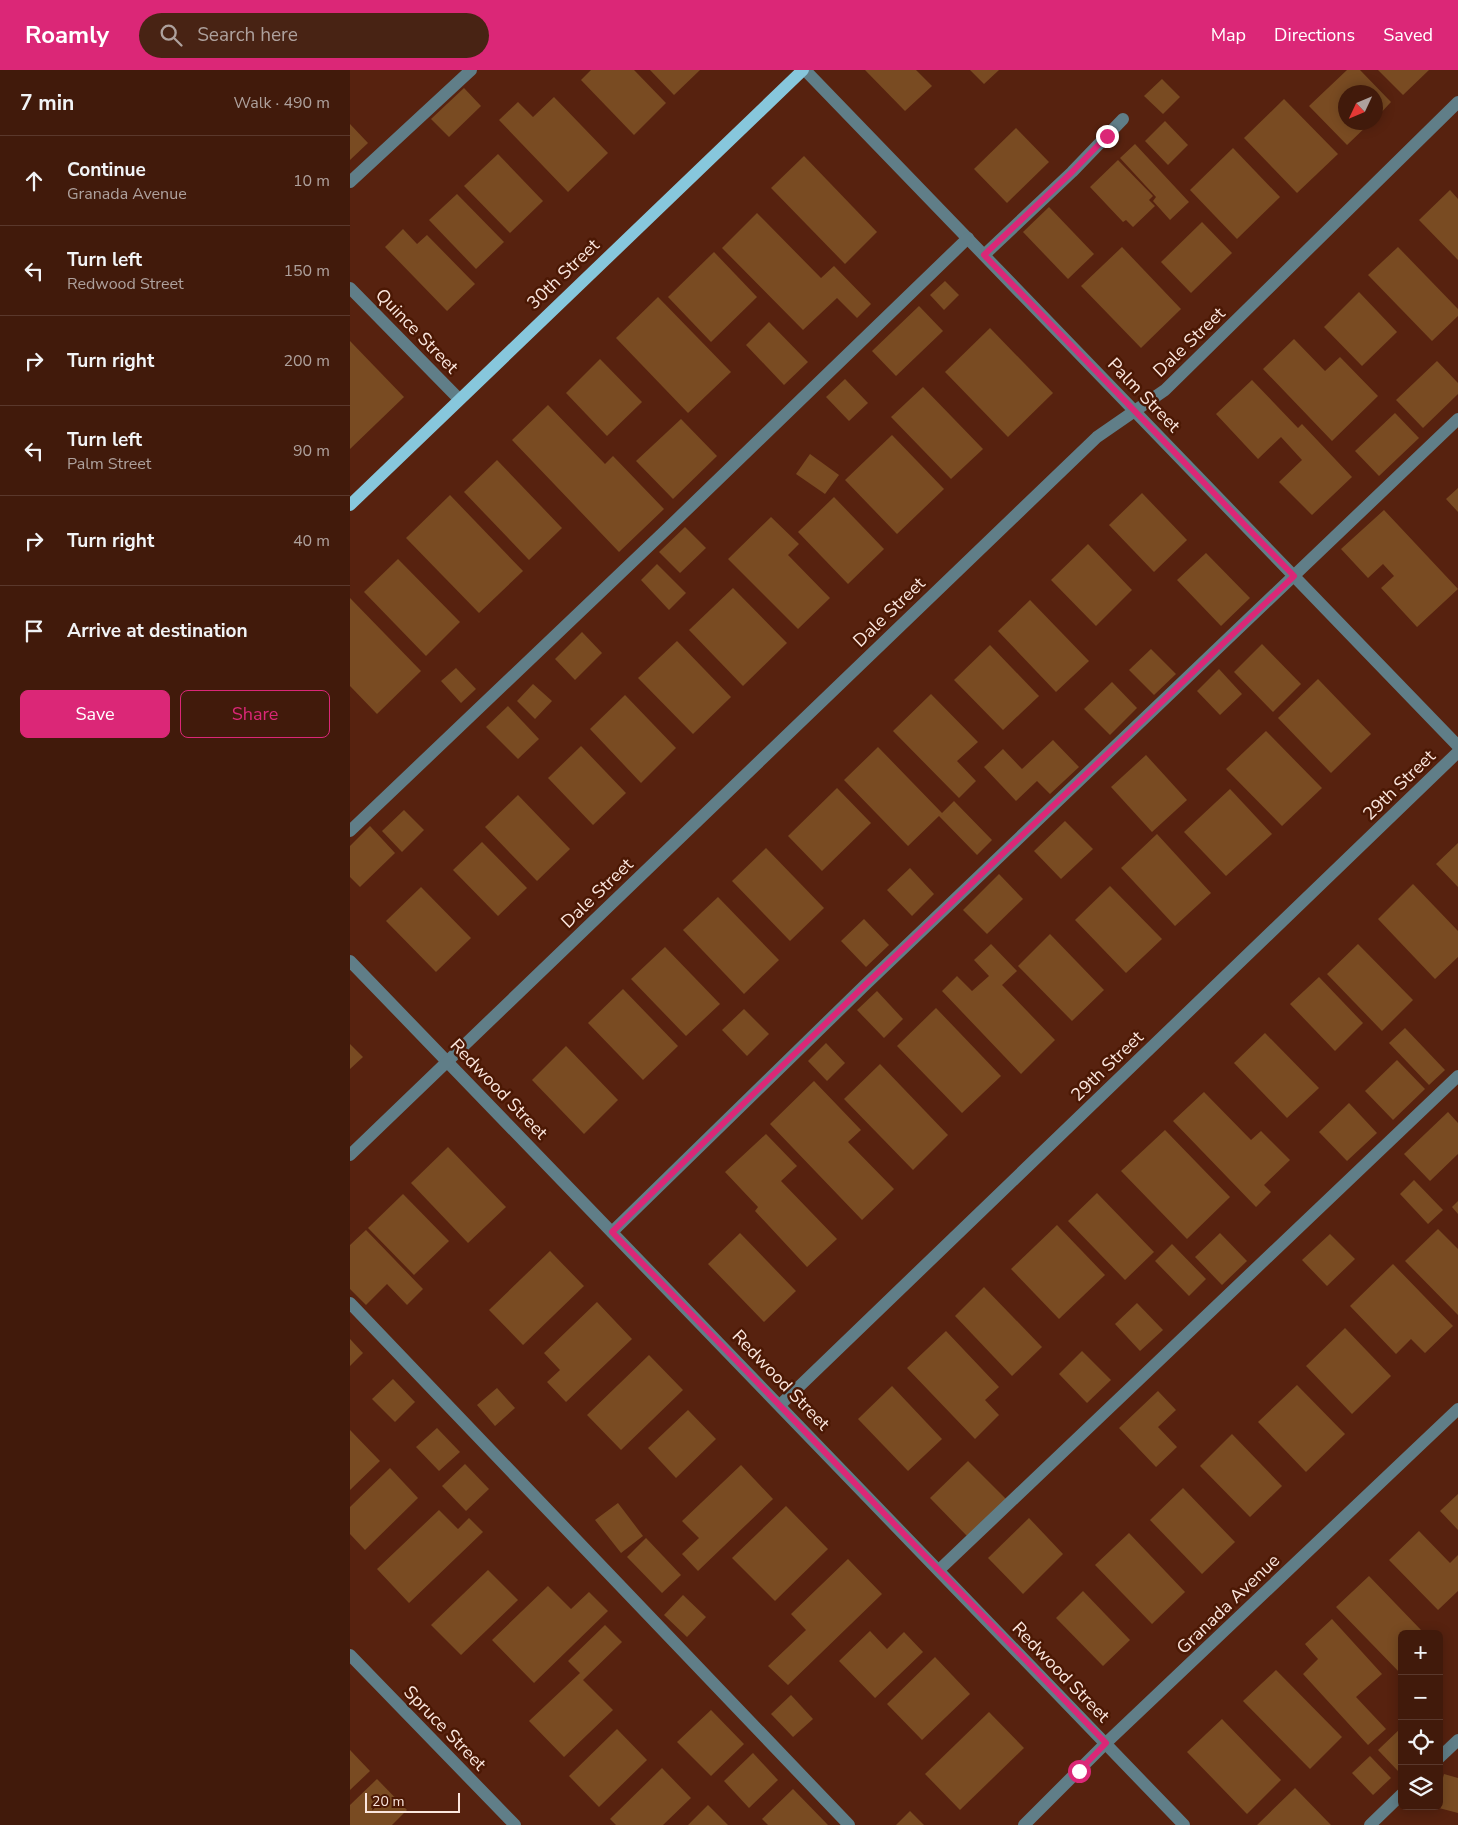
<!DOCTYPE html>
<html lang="en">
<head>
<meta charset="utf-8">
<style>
	:root { --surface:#411a0b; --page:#482314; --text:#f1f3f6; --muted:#aea19d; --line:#5a382c; --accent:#db2777 }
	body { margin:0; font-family:"Nunito Sans",sans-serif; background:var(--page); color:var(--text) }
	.controls { position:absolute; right:15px; bottom:15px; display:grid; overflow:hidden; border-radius:8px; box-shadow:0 2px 12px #0003 }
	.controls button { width:45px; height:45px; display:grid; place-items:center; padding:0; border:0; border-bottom:1px solid var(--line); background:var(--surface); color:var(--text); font:25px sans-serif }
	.compass { position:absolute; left:988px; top:15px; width:45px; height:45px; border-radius:50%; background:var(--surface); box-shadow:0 2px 12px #0003; rotate:226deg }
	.scale { position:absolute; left:15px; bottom:12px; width:95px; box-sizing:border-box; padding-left:5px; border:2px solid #fbe6de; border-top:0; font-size:14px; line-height:18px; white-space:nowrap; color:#fbe6de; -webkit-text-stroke:4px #4b1804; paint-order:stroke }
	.stop { position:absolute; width:15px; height:15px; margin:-11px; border:4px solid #db2777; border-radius:50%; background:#fff }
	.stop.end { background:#db2777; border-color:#fff; box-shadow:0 1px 5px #0008 }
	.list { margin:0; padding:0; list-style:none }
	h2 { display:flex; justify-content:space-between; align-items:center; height:65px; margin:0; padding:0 20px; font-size:21px }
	h2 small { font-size:16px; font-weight:400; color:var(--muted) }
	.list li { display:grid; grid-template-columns:32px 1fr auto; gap:15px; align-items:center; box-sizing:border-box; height:90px; padding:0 20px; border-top:1px solid var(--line) }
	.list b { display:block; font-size:19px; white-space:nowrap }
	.list p { margin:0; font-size:16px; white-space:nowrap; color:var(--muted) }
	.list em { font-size:16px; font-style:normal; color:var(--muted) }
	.actions { display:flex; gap:10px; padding:15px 20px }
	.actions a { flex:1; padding:11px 0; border:1px solid var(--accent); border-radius:8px; text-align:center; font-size:18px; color:var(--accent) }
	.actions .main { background:var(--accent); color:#fff }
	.icon { flex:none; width:28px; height:28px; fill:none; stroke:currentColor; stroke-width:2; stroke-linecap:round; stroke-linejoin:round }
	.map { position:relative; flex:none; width:1108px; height:1755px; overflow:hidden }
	header { display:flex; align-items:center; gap:30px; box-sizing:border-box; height:70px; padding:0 25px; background:var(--accent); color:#fff }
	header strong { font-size:24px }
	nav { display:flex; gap:28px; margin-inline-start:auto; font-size:18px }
	.search { width:350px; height:45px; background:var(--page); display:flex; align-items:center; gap:12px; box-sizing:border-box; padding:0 18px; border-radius:28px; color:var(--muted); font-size:19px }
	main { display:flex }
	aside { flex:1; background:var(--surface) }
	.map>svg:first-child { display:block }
	.building { fill:#794b22 }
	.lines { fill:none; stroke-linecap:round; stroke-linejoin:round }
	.minor { stroke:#607e88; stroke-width:12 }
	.major { stroke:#87c7dc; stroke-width:12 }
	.route { stroke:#db2777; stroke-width:6 }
	.labels { text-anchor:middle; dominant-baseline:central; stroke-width:5; stroke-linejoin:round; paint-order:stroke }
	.street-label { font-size:18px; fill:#fbe6de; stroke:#4b1804 }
</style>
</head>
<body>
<header>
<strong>Roamly</strong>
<div class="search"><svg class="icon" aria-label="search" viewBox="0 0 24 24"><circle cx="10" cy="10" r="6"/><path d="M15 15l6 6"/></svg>Search here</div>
<nav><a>Map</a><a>Directions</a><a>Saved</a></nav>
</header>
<main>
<aside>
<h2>7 min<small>Walk · 490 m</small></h2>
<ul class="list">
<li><svg class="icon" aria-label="ahead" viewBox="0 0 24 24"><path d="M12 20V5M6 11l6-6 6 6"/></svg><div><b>Continue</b><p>Granada Avenue</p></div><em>10 m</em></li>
<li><svg class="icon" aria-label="left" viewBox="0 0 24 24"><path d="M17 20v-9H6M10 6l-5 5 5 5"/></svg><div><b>Turn left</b><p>Redwood Street</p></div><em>150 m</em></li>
<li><svg class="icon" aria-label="right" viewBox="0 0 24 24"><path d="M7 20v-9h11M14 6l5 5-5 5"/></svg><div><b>Turn right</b></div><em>200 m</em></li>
<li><svg class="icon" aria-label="left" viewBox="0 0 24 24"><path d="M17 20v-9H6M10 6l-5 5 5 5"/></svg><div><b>Turn left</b><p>Palm Street</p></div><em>90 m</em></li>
<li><svg class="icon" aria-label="right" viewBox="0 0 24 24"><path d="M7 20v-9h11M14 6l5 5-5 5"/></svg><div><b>Turn right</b></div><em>40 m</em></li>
<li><svg class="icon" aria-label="arrive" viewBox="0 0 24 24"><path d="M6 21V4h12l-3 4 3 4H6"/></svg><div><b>Arrive at destination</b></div></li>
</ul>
<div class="actions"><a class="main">Save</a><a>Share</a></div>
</aside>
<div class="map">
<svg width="1108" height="1755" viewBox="0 0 1108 1755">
	<rect width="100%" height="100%" fill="#57220f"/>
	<!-- building -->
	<g class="building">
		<polygon points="241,0 284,0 316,33 284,65 231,10"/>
		<polygon points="300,0 350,0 324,25"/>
		<polygon points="515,0 566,0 582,16 555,41"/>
		<polygon points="620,0 649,0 634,14"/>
		<polygon points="997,0 1010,0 1041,32 1026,48 1026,22 996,22 996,52 1021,52 997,75 959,36"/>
		<polygon points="1028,0 1079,0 1053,25"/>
		<polygon points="812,9 830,27 813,44 794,26"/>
		<polygon points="114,18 131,36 99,67 81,49"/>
		<polygon points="204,27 258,83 218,122 149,50 168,32 183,47"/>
		<polygon points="934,29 988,84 947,123 894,68"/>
		<polygon points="815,51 838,75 818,95 795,71"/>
		<polygon points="0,54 18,73 0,90"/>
		<polygon points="666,58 699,92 657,133 624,99"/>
		<polygon points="785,74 839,132 820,150 803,131 806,127 770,88"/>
		<polygon points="883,78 930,127 887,169 840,120"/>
		<polygon points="148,84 193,131 160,163 114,116"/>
		<polygon points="454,86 527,162 495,194 421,118"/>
		<polygon points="768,90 803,126 799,130 805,136 783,157 776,150 773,152 740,117"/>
		<polygon points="1100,120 1108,129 1108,190 1069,150"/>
		<polygon points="107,124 154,172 126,199 79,150"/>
		<polygon points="699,137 744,184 718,209 673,162"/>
		<polygon points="407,143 471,208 484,196 521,234 507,248 487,228 453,260 372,178"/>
		<polygon points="852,152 882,183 841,223 811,192"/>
		<polygon points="53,159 67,174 77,165 125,214 97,241 35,177"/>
		<polygon points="772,177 831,239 791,278 731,216"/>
		<polygon points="1048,177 1108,239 1108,246 1082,271 1018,205"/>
		<polygon points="364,182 407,227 361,272 318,227"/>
		<polygon points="595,211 609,225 594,240 580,225"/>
		<polygon points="1009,222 1047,262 1012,296 974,257"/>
		<polygon points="308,227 381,302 338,343 266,268"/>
		<polygon points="569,236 593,261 546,306 522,281"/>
		<polygon points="419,252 458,292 434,315 396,275"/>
		<polygon points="640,258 703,323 658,367 595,302"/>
		<polygon points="944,269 975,301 990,287 1028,326 982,371 913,299"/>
		<polygon points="0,271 54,327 0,379"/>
		<polygon points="250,289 292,332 257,366 216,323"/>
		<polygon points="1087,291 1108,313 1108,324 1073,358 1046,330"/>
		<polygon points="495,309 518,333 499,351 476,327"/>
		<polygon points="902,310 948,358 952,354 1002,407 962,445 929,412 952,390 931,367 908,389 866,344"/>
		<polygon points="573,317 633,379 601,409 541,347"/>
		<polygon points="198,335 255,394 263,386 314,439 269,482 162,370"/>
		<polygon points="1045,343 1069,368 1029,406 1005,381"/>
		<polygon points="331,349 367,386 323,429 286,391"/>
		<polygon points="542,365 594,419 547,464 495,410"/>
		<polygon points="460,384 489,405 475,424 446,404"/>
		<polygon points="147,390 212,458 179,490 114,422"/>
		<polygon points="1108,418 1108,442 1096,429"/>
		<polygon points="792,423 837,470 804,502 759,455"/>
		<polygon points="100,425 173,501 129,543 56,468"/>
		<polygon points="484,427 534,479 498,514 448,462"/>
		<polygon points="1034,440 1108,519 1067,557 1031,518 1044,506 1033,494 1018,508 991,479"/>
		<polygon points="421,447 449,474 438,485 480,528 448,559 378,489"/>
		<polygon points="335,457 356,478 330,503 309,482"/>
		<polygon points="738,474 782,520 746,556 701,510"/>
		<polygon points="856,483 900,528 871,556 827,510"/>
		<polygon points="48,489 110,552 76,586 14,522"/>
		<polygon points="307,494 336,523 319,540 291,510"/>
		<polygon points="383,518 437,573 393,616 339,560"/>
		<polygon points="0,528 71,601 27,644 0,616"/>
		<polygon points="680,530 739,591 706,622 648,561"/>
		<polygon points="232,562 252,583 225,610 205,589"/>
		<polygon points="327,571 381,627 343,664 288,608"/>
		<polygon points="912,574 951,614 923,642 884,602"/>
		<polygon points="640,575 689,626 653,660 604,610"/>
		<polygon points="801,579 826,604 804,625 779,600"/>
		<polygon points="106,598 126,619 111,633 91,611"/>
		<polygon points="869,599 892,624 870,645 847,621"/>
		<polygon points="968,609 1021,664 981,703 928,648"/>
		<polygon points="762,612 787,638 760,665 734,639"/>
		<polygon points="183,614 202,631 185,649 167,631"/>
		<polygon points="581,624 628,672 607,691 626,711 609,728 543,661"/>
		<polygon points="275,625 326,678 291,713 240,659"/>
		<polygon points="158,636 189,669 168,689 136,657"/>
		<polygon points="916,661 972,718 932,756 876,699"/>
		<polygon points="703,670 729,697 700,724 687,711 666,731 634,697 653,679 672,699"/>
		<polygon points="231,676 276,723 243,755 198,708"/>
		<polygon points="528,677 592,743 604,731 642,770 627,785 589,746 558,776 494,710"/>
		<polygon points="796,685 837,730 802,762 761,717"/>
		<polygon points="487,718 521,753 472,801 438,766"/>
		<polygon points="880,719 922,764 876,806 834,762"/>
		<polygon points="168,725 220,779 187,811 135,757"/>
		<polygon points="54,740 74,760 52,782 32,761"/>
		<polygon points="715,751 743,779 711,809 684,781"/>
		<polygon points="20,756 45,783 10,817 0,807 0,776"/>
		<polygon points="807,764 861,823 825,856 771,798"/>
		<polygon points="132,772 177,818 148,846 103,800"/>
		<polygon points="1108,773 1108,817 1086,794"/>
		<polygon points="416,778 474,838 440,871 382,811"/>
		<polygon points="560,798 584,824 562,846 537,820"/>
		<polygon points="649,804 673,829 637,864 613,840"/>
		<polygon points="1063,814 1108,861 1108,887 1085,909 1028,849"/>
		<polygon points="760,816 812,869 776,903 725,850"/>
		<polygon points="71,817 121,868 86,902 36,851"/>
		<polygon points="368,827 429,890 394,924 333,860"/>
		<polygon points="514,849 539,875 516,897 491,871"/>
		<polygon points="700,864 754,920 722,951 668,896"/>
		<polygon points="641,874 667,901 652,915 705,970 671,1004 592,921 607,906 622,921 639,906 624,890"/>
		<polygon points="1008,874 1063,930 1032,961 977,904"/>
		<polygon points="315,877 370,934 336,966 281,909"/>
		<polygon points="969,907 1013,953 985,981 940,934"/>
		<polygon points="273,919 328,976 293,1010 238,953"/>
		<polygon points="527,921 553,949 534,968 507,940"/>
		<polygon points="586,938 651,1006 612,1043 547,976"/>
		<polygon points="394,939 419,964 397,986 372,960"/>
		<polygon points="1055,958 1095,1000 1079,1015 1039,973"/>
		<polygon points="915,963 969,1018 937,1048 884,993"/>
		<polygon points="476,973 495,993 477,1011 458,991"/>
		<polygon points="0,974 13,987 0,999"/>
		<polygon points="216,976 268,1030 234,1064 182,1010"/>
		<polygon points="1047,990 1075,1019 1043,1050 1015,1021"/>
		<polygon points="530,994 598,1065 563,1100 494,1029"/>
		<polygon points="464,1011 511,1060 498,1072 544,1119 512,1150 420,1054"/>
		<polygon points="854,1022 901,1070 911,1061 940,1090 914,1115 921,1122 906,1137 823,1051"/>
		<polygon points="999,1033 1027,1063 997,1091 969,1062"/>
		<polygon points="1098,1042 1108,1053 1108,1084 1080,1111 1054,1084"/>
		<polygon points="815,1060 880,1127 837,1169 771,1101"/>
		<polygon points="416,1064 447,1096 431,1111 487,1169 457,1197 405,1141 408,1137 375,1102"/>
		<polygon points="98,1077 156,1137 118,1173 61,1113"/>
		<polygon points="1064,1110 1093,1140 1078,1154 1050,1124"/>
		<polygon points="747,1123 804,1182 775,1210 718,1151"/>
		<polygon points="53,1124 99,1171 64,1205 18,1158"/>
		<polygon points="1108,1131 1108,1144 1102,1137"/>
		<polygon points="707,1155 755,1205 709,1249 661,1199"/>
		<polygon points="1088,1159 1108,1179 1108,1245 1055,1191"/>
		<polygon points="16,1160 73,1219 57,1235 37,1214 16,1235 0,1219 0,1175"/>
		<polygon points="390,1163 446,1221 414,1252 358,1194"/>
		<polygon points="870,1163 897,1191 872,1215 845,1187"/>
		<polygon points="980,1164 1005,1189 977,1216 952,1190"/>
		<polygon points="822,1174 856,1209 839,1226 805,1191"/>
		<polygon points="200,1181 234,1216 173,1275 139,1240"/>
		<polygon points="1043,1194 1103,1256 1075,1283 1061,1269 1046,1284 1000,1236"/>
		<polygon points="634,1217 692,1277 662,1306 605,1246"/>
		<polygon points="247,1232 282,1269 216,1332 197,1312 210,1300 194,1283"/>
		<polygon points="787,1233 813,1260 790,1281 765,1254"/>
		<polygon points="995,1258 1041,1306 1002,1344 956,1296"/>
		<polygon points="596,1261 649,1317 635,1330 649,1345 625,1369 557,1298"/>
		<polygon points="0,1269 13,1283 0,1296"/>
		<polygon points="732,1281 761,1310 737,1333 709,1304"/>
		<polygon points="299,1285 333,1320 271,1380 237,1345"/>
		<polygon points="43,1309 65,1332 45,1352 22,1329"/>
		<polygon points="947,1315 995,1364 956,1402 908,1352"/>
		<polygon points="542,1316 592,1369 558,1401 508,1349"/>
		<polygon points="147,1318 165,1338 145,1356 127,1335"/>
		<polygon points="808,1321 826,1340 808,1357 827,1377 806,1397 769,1358"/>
		<polygon points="338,1340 366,1369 326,1408 298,1378"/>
		<polygon points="87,1358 110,1382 89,1401 66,1377"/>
		<polygon points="0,1360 30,1391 0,1420"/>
		<polygon points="882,1364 932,1416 900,1447 850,1396"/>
		<polygon points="618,1391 656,1429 617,1466 580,1428"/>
		<polygon points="115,1394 139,1419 116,1441 92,1416"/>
		<polygon points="391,1395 423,1429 348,1501 332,1484 349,1468 332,1451"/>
		<polygon points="40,1398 68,1428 15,1480 0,1464 0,1437"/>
		<polygon points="833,1418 885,1472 852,1504 800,1450"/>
		<polygon points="1108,1424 1108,1460 1090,1441"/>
		<polygon points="268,1433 293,1466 271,1483 245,1450"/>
		<polygon points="436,1436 478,1479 425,1531 382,1488"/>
		<polygon points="89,1440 108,1459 119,1448 133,1462 59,1533 27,1499"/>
		<polygon points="679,1448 713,1484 673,1524 638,1488"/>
		<polygon points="1069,1461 1100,1493 1108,1485 1108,1521 1088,1540 1039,1490"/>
		<polygon points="779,1463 835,1522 802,1554 745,1495"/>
		<polygon points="296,1468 331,1505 312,1523 277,1487"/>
		<polygon points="498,1489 532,1524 438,1615 418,1596 456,1560 441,1544"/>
		<polygon points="138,1500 168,1530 111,1585 81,1555"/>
		<polygon points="1019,1506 1071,1560 1068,1564 1052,1564 1052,1605 986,1537"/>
		<polygon points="198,1516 221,1539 239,1522 258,1541 184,1613 142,1570"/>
		<polygon points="733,1521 780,1570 753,1596 706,1548"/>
		<polygon points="333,1525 356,1547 337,1567 314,1545"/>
		<polygon points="982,1549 1032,1604 1006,1627 1036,1659 1018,1675 953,1604 968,1589 955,1574"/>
		<polygon points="255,1555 272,1572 233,1610 263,1640 214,1687 179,1651 230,1603 218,1591"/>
		<polygon points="520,1561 537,1579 554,1562 573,1582 525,1628 489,1591"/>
		<polygon points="585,1587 620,1624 572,1670 537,1634"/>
		<polygon points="926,1600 992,1667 960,1699 893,1631"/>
		<polygon points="441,1625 463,1649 443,1667 421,1644"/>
		<polygon points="361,1640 394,1674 361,1706 327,1672"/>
		<polygon points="639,1642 674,1678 610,1740 575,1704"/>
		<polygon points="872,1649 931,1710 897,1744 837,1682"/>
		<polygon points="1052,1657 1052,1698 1048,1701 1028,1680"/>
		<polygon points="267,1659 297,1690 249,1737 219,1706"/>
		<polygon points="0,1680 20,1701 0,1720"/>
		<polygon points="403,1683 428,1710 399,1738 374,1711"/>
		<polygon points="1020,1686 1041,1708 1023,1725 1002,1703"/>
		<polygon points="312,1698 341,1728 313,1755 266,1755 260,1749"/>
		<polygon points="1094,1704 1108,1708 1108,1743 1089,1738 1089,1722"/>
		<polygon points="27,1709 57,1740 42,1755 0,1755 0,1735"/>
		<polygon points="945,1718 981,1755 907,1755"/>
		<polygon points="443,1719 478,1755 418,1755 412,1749"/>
		<polygon points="358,1735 378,1755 338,1755"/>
		<polygon points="560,1741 574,1755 546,1755"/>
	</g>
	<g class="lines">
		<!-- minor -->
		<g class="minor">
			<polyline points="455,0 1108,676"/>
			<polyline points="0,112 121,0"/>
			<polyline points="634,185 722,102 773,49"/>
			<polyline points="0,218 109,329"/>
			<polyline points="0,761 319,457 618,168"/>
			<polyline points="0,891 834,1755"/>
			<polyline points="0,1085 747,367 815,320 1108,32"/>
			<polyline points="262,1162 514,916 1108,349"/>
			<polyline points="0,1233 499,1755"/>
			<polyline points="430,1335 1108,682"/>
			<polyline points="589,1500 1108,1006"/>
			<polyline points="0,1585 165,1755"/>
			<polyline points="1089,1688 1108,1670"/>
			<polyline points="674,1755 756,1673 1108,1339"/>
			<polyline points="1020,1755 1052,1724"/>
		</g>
		<!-- major -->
		<polyline class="major" points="0,435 453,0"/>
	</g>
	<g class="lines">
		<!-- route -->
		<polyline class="route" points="729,1701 756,1673 262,1162 514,916 944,506 634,185 722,102 757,66"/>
	</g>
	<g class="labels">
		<!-- street labels -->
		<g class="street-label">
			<text transform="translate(213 204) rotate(-44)">30th Street</text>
			<text transform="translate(67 261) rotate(46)">Quince Street</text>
			<text transform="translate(839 272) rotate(-44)">Dale Street</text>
			<text transform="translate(794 325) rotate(46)">Palm Street</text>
			<text transform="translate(539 542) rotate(-44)">Dale Street</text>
			<text transform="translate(1049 715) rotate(-44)">29th Street</text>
			<text transform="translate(247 823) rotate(-44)">Dale Street</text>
			<text transform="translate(757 996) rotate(-44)">29th Street</text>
			<text transform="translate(149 1019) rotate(46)">Redwood Street</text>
			<text transform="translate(431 1310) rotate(46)">Redwood Street</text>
			<text transform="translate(878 1534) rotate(-44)">Granada Avenue</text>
			<text transform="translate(711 1602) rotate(46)">Redwood Street</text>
			<text transform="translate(95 1658) rotate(46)">Spruce Street</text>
		</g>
	</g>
</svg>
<div class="controls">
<button>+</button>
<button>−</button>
<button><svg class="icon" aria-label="locate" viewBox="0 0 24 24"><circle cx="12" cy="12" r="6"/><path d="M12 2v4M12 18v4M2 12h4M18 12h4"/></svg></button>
<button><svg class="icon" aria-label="layers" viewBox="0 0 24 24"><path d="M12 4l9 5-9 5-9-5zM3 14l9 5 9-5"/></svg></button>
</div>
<svg class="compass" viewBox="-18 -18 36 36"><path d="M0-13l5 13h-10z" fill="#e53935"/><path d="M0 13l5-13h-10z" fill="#aea19d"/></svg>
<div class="scale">20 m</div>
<div class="stop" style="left:729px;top:1701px"></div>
<div class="stop end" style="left:757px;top:66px"></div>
</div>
</main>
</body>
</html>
